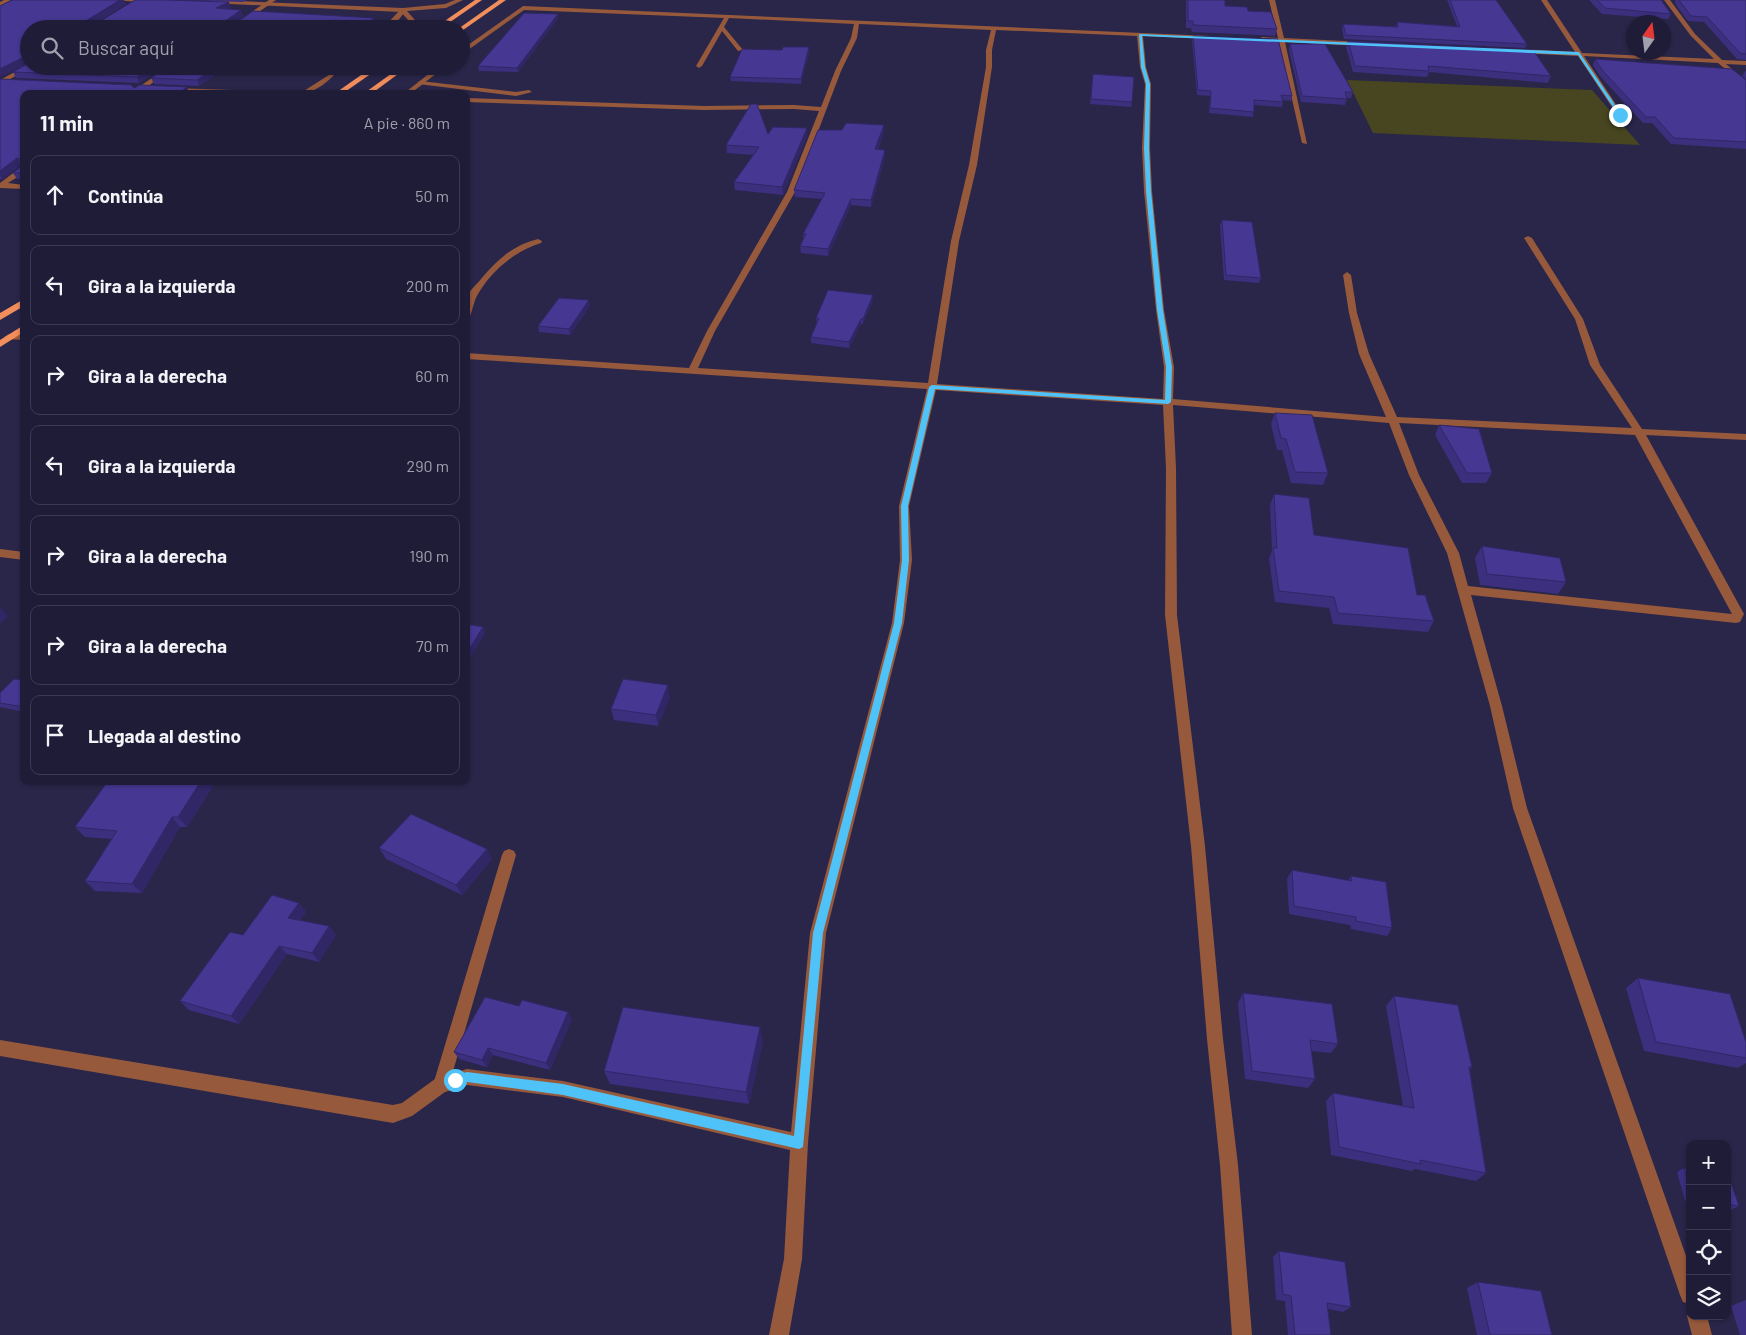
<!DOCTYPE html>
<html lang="es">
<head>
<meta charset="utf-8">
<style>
	:root { --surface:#1f1c38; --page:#272540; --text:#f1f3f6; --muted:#a1a1ae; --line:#3c3a53 }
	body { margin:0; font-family:Barlow,sans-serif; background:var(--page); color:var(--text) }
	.controls { position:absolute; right:15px; bottom:15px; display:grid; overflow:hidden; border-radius:10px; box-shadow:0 1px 4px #0004 }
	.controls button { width:45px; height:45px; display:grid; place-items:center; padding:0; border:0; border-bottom:1px solid var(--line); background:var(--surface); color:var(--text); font:25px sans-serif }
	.compass { position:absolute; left:1626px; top:15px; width:45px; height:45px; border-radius:50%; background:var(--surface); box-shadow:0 1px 4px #0004; rotate:14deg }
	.stop { position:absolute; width:15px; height:15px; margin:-11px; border:4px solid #4fc3f7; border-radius:50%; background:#fff }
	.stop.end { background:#4fc3f7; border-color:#fff; box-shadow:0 1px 5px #0008 }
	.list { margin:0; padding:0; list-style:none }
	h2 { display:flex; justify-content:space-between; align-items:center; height:65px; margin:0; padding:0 20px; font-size:21px }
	h2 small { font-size:16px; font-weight:400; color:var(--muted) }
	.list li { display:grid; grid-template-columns:32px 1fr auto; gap:15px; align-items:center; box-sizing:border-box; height:80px; margin:0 10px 10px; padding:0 10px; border:1px solid var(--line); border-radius:10px }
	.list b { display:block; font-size:19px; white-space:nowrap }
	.list em { font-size:16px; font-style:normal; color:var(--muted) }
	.icon { flex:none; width:28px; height:28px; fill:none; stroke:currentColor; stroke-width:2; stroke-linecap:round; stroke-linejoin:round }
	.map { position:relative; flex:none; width:1746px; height:1335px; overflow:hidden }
	.search { position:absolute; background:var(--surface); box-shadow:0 1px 4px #0004; left:20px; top:20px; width:450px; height:55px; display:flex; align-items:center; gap:12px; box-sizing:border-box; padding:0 18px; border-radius:28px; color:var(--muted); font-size:19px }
	.panel { position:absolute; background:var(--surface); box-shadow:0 1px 4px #0004; left:20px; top:90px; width:450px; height:695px; border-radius:10px }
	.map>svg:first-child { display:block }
	.green { fill:#484620 }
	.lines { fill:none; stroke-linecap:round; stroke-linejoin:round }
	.service { fill:#97593c; fill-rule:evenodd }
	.minor { fill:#97593c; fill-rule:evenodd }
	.tertiary { fill:#97593c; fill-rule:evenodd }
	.primary { fill:#f28d5c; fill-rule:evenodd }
	.wall { fill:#3c2f7e }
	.shaded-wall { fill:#312666 }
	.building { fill:#463792; stroke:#312666 }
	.route { fill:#4fc3f7 }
</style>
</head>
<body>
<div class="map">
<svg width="1746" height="1335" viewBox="0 0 1746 1335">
	<rect width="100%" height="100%" fill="#29264a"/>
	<!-- green -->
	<polygon class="green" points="1347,80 1592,90 1640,145 1373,133"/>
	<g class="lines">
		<!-- service -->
		<g class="service">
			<polygon points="420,81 516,92 529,90 532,92 516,96 418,84 418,82"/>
			<path d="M538 239 542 241 541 243C515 251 492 270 478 294 474 300 473 309 470 316L466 319C466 311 465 302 468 295 471 289 477 284 481 279 497 260 513 245 538 239Z"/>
			<polygon points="509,849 514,851 516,855 449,1085 447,1091 441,1093 435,1091 433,1085 502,855 504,851"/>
		</g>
		<!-- minor -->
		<g class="minor">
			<polygon points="4,0 11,0 0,6 0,2"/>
			<polygon points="269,0 276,0 234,29 227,29"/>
			<polygon points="1269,0 1275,0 1284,38 1364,42 1367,44 1364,46 1285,42 1307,144 1302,143 1279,42 1259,39 1262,37 1278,38"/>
			<polygon points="1541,0 1547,0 1582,53 1714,59 1691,36 1664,0 1670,0 1695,34 1722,60 1746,61 1746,65 1726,64 1746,81 1746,86 1718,63 1584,56 1623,115 1618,116 1578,56 1519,53 1516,51 1519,49 1575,52"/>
			<path d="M523 6 1211 36 1209 39 1143 36 1146 67 1151 84 1150 148 1152 191 1164 310 1174 367 1173 399 1386 417 1359 354 1349 313 1343 275 1347 272 1351 275 1357 313 1369 354 1397 417 1632 428 1590 365 1575 319 1524 238 1528 236 1532 238 1583 319 1600 365 1642 429 1746 434V440L1646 435 1744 614 1740 622 1736 623 1471 595 1502 706 1527 808 1690 1267V1304L1683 1302 1680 1295 1513 808 1490 706 1447 553 1409 475 1389 423 1173 405 1176 468 1177 615 1205 846 1223 1039 1238 1165 1252 1335H1232L1220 1165 1207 1039 1191 846 1165 615 1166 468 1163 405 936 390 909 506 912 560 904 623 826 933 808 1143 802 1259 789 1335H769L784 1259 790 1150 563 1097 467 1085 445 1092 412 1116 393 1123 0 1056V1040L393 1105 402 1103 435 1079 467 1069 563 1081 791 1132 810 933 892 623 900 560 899 506 927 389 466 359V353L689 368 707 331 787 192 819 111 794 109 704 110 466 102V98L704 106 794 105 821 107 835 71 851 38 854 24 729 18 724 27 743 50 738 51 722 31 702 66 699 68 696 66 724 18 524 10 461 55V50ZM859 24 991 30 986 50V67L969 165 951 241 928 383 698 368 715 331 795 192 841 71 857 38ZM996 30 1137 36 1140 67 1145 84 1142 148 1144 191 1156 310 1164 367 1163 399 937 384 959 241 977 165 992 67V50ZM1399 423 1635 435 1732 614 1468 586 1459 553 1419 475Z"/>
			<path d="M401 9 406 10C399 19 394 29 382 29Z"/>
			<polygon points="29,64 31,67 0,85 0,80"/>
			<polygon points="169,66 176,66 137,94 129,94"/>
			<path d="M336 66H342C332 79 315 94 299 94L329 75Z"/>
			<polygon points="439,66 446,66 410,94 403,94"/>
			<polygon points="172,88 293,92 296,94 170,91 169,90"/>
			<polygon points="21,167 24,167 24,173 8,183 24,185 24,189 0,188 0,183"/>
			<polygon points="9,334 24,334 24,340 6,339 4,337"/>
			<polygon points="0,549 24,552 24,560 0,557"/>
			<polygon points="1690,1310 1690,1316 1707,1316 1712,1335 1692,1335 1687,1316"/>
		</g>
		<!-- tertiary -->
		<g class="tertiary">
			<polygon points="115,0 151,0 152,1 149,3"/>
			<polygon points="212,0 403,8 445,4 455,0 463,0 446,8 407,11 423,29 416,29 401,12 210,3"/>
		</g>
		<!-- primary -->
		<g class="primary">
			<polygon points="475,0 482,0 440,29 433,29"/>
			<polygon points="499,0 506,0 463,30 458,29"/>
			<polygon points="374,66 382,66 342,94 334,94"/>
			<polygon points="402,66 409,66 371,94 363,94"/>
			<polygon points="24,299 24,306 0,320 0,313"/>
			<polygon points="24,325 24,332 0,347 0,340"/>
		</g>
	</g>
	<!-- wall -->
	<g class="wall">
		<polygon points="182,0 246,0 243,2"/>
		<polygon points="1186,0 1225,0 1225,6 1248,11 1277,29 1275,36 1192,32 1191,28 1186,28"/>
		<polygon points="1447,0 1496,0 1527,44 1525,48 1344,39 1342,29 1343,24 1396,27 1397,22 1457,26"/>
		<polygon points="1589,0 1661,0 1671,14 1668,19 1602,14"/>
		<polygon points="1675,0 1746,0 1746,60 1737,59 1704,22 1688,21 1676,5"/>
		<polygon points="126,4 92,25 231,8 228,9 243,16 230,25 374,18 376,24 370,29 29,29 29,66 164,66 139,83 16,78 13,72 28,63 0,77 0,6"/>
		<polygon points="558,18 518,72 479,71 478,66"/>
		<polygon points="1193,36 1292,96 1291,101 1283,100 1283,102 1282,107 1254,105 1253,117 1209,113 1210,96 1197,95 1192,40"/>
		<polygon points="1348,41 1551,76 1548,83 1429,72 1427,77 1353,72 1346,47"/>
		<polygon points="1290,44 1353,92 1351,98 1347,98 1345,105 1301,102 1289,50"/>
		<polygon points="809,52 801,84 731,81 730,77"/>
		<polygon points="1595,59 1746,80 1746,149 1671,144 1652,123 1643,123 1600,76 1593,65"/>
		<polygon points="228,66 199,86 154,84 151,78"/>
		<polygon points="1746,70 1746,79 1742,76"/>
		<polygon points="0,79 134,88 187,87 189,93 24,94 24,180 17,179 13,173 22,166 21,165 2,179 0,179"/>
		<polygon points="1092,79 1132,102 1131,107 1090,104"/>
		<polygon points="842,130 884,131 878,150 885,157 871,207 851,205 828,256 801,253 800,246 803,240 803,234 822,199 795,197 794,190"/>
		<polygon points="768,134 807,136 783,195 735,190 734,182 754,155 727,153 726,145"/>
		<polygon points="1222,220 1261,278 1259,283 1224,280 1220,225"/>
		<polygon points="873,300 863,324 861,324 849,348 811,343 811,337 817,324 816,318"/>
		<polygon points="590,306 570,335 539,332 538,326"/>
		<polygon points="1275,413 1328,473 1323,485 1291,483 1282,450 1277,450 1271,424"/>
		<polygon points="1439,425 1492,473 1486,483 1462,483 1435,435"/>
		<polygon points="1274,494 1314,535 1417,595 1434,621 1428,632 1333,624 1329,608 1275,602 1269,559 1272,550 1270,505"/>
		<polygon points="1482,546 1566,582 1558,594 1480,585 1475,558"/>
		<polygon points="466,624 483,627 485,633 470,657 466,656"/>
		<polygon points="24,680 24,712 0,707 0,693"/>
		<polygon points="670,697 658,726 614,720 611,709"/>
		<polygon points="213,786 187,827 180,827 142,893 95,891 85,881 111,839 85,837 75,827"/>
		<polygon points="379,848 487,849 492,859 462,895 386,859"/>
		<polygon points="1292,870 1348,881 1351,876 1392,928 1387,936 1351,929 1350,925 1289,914 1287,879"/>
		<polygon points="299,903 306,912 300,920 329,926 336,935 319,962 287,954 239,1024 189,1010 180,1001 243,935"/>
		<polygon points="1638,978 1746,1042 1746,1063 1738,1068 1644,1051 1626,988"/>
		<polygon points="1243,993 1338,1044 1331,1053 1311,1051 1315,1079 1308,1088 1245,1079 1238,1003"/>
		<polygon points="1394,996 1472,1067 1470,1069 1486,1173 1476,1181 1415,1169 1412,1171 1331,1155 1326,1101 1333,1093 1403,1106 1386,1006"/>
		<polygon points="519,1006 572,1019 550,1070 493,1055 487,1067 459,1059 454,1052"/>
		<polygon points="763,1041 749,1104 610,1084 604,1071"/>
		<polygon points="1684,1168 1690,1170 1690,1202 1685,1201 1677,1172"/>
		<polygon points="1727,1177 1739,1206 1731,1210 1727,1209"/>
		<polygon points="1279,1251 1351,1307 1343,1312 1328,1309 1331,1335 1288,1335 1285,1301 1276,1300 1273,1257"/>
		<polygon points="1478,1282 1552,1335 1477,1335 1467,1288"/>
		<polygon points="1746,1300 1746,1335 1740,1335 1731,1306"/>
	</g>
	<!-- shaded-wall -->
	<g class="shaded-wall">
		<polygon points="120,0 124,0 126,4 87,27 84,24 84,22"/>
		<polygon points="229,2 231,8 219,14 216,8"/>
		<polygon points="241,10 243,16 226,27 224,22"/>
		<polygon points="558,14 558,18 518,72 517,68"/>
		<polygon points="374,18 376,24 370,29 361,29"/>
		<polygon points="809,47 809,52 801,84 801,79"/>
		<polygon points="26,56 29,63 0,77 0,69"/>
		<polygon points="152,66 164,66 139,83 137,77"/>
		<polygon points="217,66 228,66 199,86 197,80"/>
		<polygon points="187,87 189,93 189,94 177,94"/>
		<polygon points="884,125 884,131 875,156 875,149"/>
		<polygon points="807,128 807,136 783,195 782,187"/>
		<polygon points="885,150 885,157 871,207 871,200"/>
		<polygon points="17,158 21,165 2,179 0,175 0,171"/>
		<polygon points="851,199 851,205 828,256 828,249"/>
		<polygon points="873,295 873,300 863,324 863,319"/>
		<polygon points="589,300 590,306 570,335 569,329"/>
		<polygon points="861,319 861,324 849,348 849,342"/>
		<polygon points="0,607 8,616 0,624"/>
		<polygon points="483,627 485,633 470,657 468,651"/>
		<polygon points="668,685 670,697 658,726 656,715"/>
		<polygon points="201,781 209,781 213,786 187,827 178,817"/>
		<polygon points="172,817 180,827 142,893 132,884"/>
		<polygon points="487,849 492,859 462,895 456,885"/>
		<polygon points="299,903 306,912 295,927 288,918"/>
		<polygon points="329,926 336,935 319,962 312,953"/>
		<polygon points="279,946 287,954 239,1024 231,1016"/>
		<polygon points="568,1012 572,1019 550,1070 546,1063"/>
		<polygon points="760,1027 763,1041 749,1104 746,1092"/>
		<polygon points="488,1048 493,1055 487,1067 482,1060"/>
	</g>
	<!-- building -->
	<g class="building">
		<polygon points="12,0 120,0 84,22 84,24 94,25 135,0 166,0 229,2 216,8 241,10 224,22 225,25 233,25 253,11 374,18 361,29 29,29 29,66 152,66 137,77 13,72 29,63 26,56 0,69 0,6"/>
		<polygon points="1188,0 1225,0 1225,6 1247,7 1248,11 1271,12 1277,29 1193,25 1193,21 1188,21"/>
		<polygon points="1450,0 1496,0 1527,44 1346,35 1343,24 1398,27 1397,22 1460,27"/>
		<polygon points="1597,0 1661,0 1671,14 1605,8"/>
		<polygon points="1679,0 1746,0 1746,54 1740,53 1707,17 1691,16"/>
		<polygon points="524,13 558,14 517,68 478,66"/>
		<polygon points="1193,36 1278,39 1292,96 1281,95 1283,102 1254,100 1254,112 1210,108 1211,91 1198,90"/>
		<polygon points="1348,41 1533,50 1551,76 1428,66 1429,71 1355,66"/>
		<polygon points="1290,44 1325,44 1353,92 1345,92 1347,99 1302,96"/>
		<polygon points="783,47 809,47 801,79 730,77 742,49 782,50"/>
		<polygon points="1595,59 1732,69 1746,80 1746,142 1674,138 1655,117 1646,117 1602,70"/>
		<polygon points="168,66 217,66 197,80 151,78"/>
		<polygon points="1093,74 1134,77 1132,102 1091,99"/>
		<polygon points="0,79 131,85 134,88 140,85 187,87 177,94 24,94 24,173 13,173 22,166 21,159 17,158 0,171"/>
		<polygon points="751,104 757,104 768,134 773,127 807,128 782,187 734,182 759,147 726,145"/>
		<polygon points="846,123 884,125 875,149 885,150 871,200 851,199 828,249 800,246 806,234 803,234 825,193 794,190 818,130 842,130"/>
		<polygon points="1222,220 1252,222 1261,278 1226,275"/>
		<polygon points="828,290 873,295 863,319 861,319 849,342 811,337 819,318 816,318"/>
		<polygon points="559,298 589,300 569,329 538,326"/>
		<polygon points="1275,413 1312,415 1328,473 1295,472 1286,439 1281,438"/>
		<polygon points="1439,425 1479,429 1492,473 1467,473"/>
		<polygon points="1274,494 1309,498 1314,535 1408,548 1417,595 1425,595 1434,621 1338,613 1334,597 1279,591 1273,548 1277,548"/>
		<polygon points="1482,546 1560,558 1566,582 1487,574"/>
		<polygon points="466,624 483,627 468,651 466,651"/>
		<polygon points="14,679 24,680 24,707 0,703 0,693"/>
		<polygon points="623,679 668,685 656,715 611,709"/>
		<polygon points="108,781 201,781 178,817 172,817 132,884 85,881 117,831 75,827"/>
		<polygon points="411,814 487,849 456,885 379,848"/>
		<polygon points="1292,870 1352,881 1351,876 1386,882 1392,928 1356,921 1356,917 1294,906"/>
		<polygon points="272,895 299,903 288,918 329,926 312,953 279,946 231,1016 180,1001 230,932 243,935"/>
		<polygon points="1638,978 1730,994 1746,1042 1746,1058 1656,1042"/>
		<polygon points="1243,993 1332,1004 1338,1044 1310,1040 1315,1079 1252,1071"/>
		<polygon points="1394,996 1458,1005 1472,1067 1469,1067 1486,1173 1420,1160 1421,1164 1339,1147 1333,1093 1414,1108"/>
		<polygon points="485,997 519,1006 522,1000 568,1012 546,1063 488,1048 482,1060 454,1052"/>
		<polygon points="623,1007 760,1027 746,1092 604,1071"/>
		<polygon points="1684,1168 1690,1170 1690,1189"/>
		<polygon points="1727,1177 1729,1177 1739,1206 1727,1204"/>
		<polygon points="1279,1251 1345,1262 1351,1307 1327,1303 1331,1335 1295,1335 1291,1296 1283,1294"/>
		<polygon points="1478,1282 1541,1291 1552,1335 1490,1335"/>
	</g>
	<!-- route -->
	<polygon class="route" points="1139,34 1579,52 1622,115 1619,116 1578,55 1142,36 1145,67 1150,84 1149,148 1151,191 1163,310 1172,367 1171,402 1168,404 935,389 908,506 909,560 902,623 823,933 803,1147 799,1149 563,1095 467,1082 455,1086 452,1084 450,1080 452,1076 467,1072 563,1084 794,1136 813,933 894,623 902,560 901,506 929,387 932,385 1165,400 1166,367 1157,310 1146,191 1144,148 1146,84 1141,67"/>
</svg>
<div class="controls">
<button>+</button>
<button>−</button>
<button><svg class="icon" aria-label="locate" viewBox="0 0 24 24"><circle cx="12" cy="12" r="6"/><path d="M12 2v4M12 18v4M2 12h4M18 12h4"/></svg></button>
<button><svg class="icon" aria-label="layers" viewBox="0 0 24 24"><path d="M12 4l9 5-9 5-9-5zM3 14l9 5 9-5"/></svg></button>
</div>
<svg class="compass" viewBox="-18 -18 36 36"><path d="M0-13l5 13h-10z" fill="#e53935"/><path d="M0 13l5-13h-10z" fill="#a1a1ae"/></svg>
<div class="stop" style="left:455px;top:1080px"></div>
<div class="stop end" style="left:1620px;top:115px"></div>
<div class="search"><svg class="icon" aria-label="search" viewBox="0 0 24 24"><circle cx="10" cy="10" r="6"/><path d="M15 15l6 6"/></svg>Buscar aquí</div>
<section class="panel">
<h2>11 min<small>A pie · 860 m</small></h2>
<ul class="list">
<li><svg class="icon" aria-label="ahead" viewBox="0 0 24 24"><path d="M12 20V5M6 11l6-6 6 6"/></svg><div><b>Continúa</b></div><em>50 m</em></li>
<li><svg class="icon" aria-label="left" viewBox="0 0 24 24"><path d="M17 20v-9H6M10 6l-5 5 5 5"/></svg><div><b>Gira a la izquierda</b></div><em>200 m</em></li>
<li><svg class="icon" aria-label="right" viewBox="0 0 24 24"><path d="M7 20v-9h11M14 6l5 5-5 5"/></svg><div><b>Gira a la derecha</b></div><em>60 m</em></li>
<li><svg class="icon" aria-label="left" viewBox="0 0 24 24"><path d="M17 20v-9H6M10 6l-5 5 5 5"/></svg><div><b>Gira a la izquierda</b></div><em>290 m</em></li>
<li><svg class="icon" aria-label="right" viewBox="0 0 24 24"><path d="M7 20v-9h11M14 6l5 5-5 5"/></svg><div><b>Gira a la derecha</b></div><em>190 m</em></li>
<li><svg class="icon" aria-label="right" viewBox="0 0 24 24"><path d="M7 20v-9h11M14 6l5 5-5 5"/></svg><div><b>Gira a la derecha</b></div><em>70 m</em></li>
<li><svg class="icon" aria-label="arrive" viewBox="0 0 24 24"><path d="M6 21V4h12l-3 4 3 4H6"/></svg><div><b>Llegada al destino</b></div></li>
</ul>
</section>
</div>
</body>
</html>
